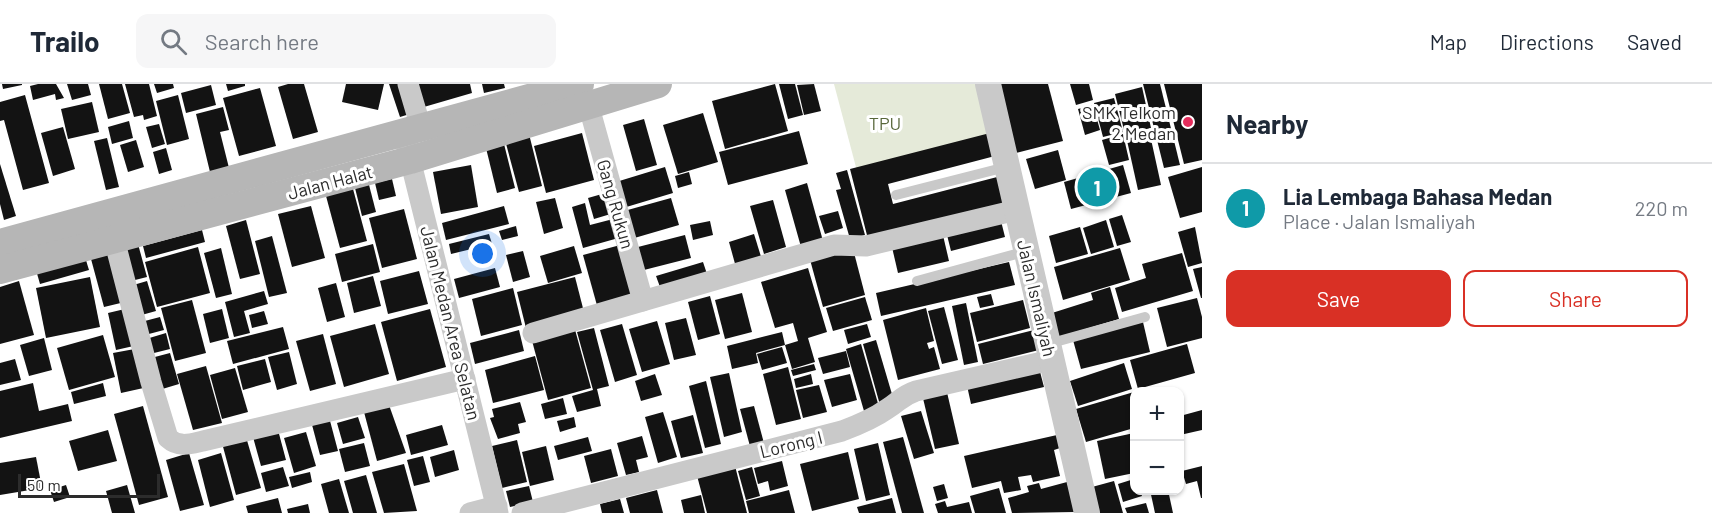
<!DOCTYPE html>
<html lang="en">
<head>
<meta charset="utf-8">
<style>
	:root { --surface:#fff; --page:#f6f6f7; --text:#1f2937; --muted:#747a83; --line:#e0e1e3; --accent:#d93025 }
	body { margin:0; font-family:Barlow,sans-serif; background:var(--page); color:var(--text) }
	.controls { position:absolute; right:18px; bottom:18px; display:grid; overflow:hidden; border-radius:12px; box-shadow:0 2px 4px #0004 }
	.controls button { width:54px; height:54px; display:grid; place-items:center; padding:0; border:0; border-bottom:2px solid var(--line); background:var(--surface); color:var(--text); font:30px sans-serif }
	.scale { position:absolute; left:18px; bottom:15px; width:142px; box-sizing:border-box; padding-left:6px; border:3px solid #2c2c2c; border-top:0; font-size:16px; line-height:21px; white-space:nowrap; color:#2c2c2c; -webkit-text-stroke:4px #fff; paint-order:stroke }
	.you { position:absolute; left:483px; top:170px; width:21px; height:21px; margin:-15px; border:4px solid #fff; border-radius:50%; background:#1a73e8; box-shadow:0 0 0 9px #1a73e833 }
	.badge { display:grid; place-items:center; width:39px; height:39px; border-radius:50%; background:var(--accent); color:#fff; font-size:20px; font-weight:700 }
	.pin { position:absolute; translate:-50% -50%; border:3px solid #fff; box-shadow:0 2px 6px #0006 }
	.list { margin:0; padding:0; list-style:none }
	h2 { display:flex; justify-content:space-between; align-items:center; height:78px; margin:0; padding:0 24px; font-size:26px }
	h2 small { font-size:20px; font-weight:400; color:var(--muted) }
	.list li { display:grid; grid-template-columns:39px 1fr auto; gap:18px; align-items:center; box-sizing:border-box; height:90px; padding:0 24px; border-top:2px solid var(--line) }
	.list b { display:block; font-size:22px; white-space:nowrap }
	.list p { margin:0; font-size:20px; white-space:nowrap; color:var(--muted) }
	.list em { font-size:20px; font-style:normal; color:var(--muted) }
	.actions { display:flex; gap:12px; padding:18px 24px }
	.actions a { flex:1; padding:14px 0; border:2px solid var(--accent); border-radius:12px; text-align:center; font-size:21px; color:var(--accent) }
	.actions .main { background:var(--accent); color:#fff }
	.icon { flex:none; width:33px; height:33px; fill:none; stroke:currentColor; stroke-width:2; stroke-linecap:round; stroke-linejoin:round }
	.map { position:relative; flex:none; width:1202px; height:429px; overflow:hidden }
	header { display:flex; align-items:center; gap:36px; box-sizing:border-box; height:84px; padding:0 30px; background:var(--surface); border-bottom:2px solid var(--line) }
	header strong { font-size:28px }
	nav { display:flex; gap:33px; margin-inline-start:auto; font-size:21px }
	.search { width:420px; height:54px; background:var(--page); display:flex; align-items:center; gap:15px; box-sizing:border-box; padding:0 21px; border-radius:12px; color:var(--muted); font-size:22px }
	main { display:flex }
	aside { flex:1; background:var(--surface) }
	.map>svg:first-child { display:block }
	.green { fill:#e5ead9 }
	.building { fill:#131313 }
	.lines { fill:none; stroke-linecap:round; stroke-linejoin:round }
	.service { stroke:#c9c9c9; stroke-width:10 }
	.minor { stroke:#c9c9c9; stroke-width:21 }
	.tertiary { stroke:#c9c9c9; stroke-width:26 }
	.secondary { stroke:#b6b6b6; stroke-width:28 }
	.poi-dot { fill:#e42d5c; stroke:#fff; stroke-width:2 }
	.labels { text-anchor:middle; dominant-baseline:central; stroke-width:6; stroke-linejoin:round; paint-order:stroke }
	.poi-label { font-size:18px; fill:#2c2c2c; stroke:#fff; text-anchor:end }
	.park-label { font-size:18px; fill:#58673a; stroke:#fff }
	.street-label { font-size:18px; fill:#2c2c2c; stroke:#fff }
</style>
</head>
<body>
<header>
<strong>Trailo</strong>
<div class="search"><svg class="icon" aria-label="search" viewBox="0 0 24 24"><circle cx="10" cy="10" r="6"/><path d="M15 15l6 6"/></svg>Search here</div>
<nav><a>Map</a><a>Directions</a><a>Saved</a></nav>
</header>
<main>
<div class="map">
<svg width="1202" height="429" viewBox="0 0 1202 429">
	<rect width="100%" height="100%" fill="#fff"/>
	<!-- green -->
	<polygon class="green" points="834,0 983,0 997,49 857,87"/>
	<!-- building -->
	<g class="building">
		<polygon points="2,0 22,0 22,1 3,5"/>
		<polygon points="38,0 56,0 64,14 56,16 55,10 33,16 30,2"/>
		<polygon points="67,0 88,0 91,11 72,16"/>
		<polygon points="99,0 122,0 130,29 108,35"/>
		<polygon points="125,0 149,0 157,32 144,36 143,31 134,33"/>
		<polygon points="154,0 173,0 174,4 157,9"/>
		<polygon points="226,0 245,0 245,2 228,7"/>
		<polygon points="288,0 304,0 318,48 293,55 278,3"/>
		<polygon points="346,0 384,0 378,26 342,18"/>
		<polygon points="389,0 404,0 413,29 400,33"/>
		<polygon points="410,0 470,0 472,9 417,25"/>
		<polygon points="482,0 504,0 505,4 484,9"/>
		<polygon points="775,0 788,47 725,65 712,17"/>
		<polygon points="779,0 795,0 803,31 788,35"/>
		<polygon points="814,0 821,27 804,31 797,1"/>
		<polygon points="999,0 1048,0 1063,57 1016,69"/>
		<polygon points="1070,0 1089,0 1093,16 1076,21"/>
		<polygon points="1143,0 1160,0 1180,81 1164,84"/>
		<polygon points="1164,0 1202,0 1202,76 1184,80"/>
		<polygon points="211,1 216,21 186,29 181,9"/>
		<polygon points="1142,3 1151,44 1125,50 1115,10"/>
		<polygon points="260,4 276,62 239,72 223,14"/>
		<polygon points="25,11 49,99 23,106 4,36 0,37 0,18"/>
		<polygon points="178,11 189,55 167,61 156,17"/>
		<polygon points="1114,14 1123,48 1103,53 1094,19"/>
		<polygon points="92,18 99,48 68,55 61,25"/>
		<polygon points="1093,21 1100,46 1085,51 1078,25"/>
		<polygon points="223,23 229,46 220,48 229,84 210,88 196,30"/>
		<polygon points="703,29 718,78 678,90 663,41"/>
		<polygon points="644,35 657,81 636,87 623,41"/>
		<polygon points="129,37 133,54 112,60 108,43"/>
		<polygon points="159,40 165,60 152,64 146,43"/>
		<polygon points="63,43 75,85 53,92 41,49"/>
		<polygon points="1149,46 1161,101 1138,106 1126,52"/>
		<polygon points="799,47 808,80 728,101 719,68"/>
		<polygon points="582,49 594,96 546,109 534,62"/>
		<polygon points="990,49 995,72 888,100 893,120 1001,92 1009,123 869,159 850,85"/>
		<polygon points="529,50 542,102 519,108 505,56"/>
		<polygon points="1123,50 1129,76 1109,81 1102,56"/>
		<polygon points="107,54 119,103 106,106 94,57"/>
		<polygon points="136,56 144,83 128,88 120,61"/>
		<polygon points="503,56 515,104 497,109 485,60"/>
		<polygon points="166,64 172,86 159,90 153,68"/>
		<polygon points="1058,66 1066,96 1035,105 1026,75"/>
		<polygon points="0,80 16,132 4,136 0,120"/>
		<polygon points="471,81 478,123 441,130 433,88"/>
		<polygon points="1123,81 1131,109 1071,125 1064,98"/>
		<polygon points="665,83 673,109 623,124 616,98"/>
		<polygon points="1202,83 1202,128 1180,134 1168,93"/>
		<polygon points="847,86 865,151 850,155 836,106 841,105 836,89"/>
		<polygon points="689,88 692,100 678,104 675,92"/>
		<polygon points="392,95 396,112 379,116 375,99"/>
		<polygon points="368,97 376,128 362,132 354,100"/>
		<polygon points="807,99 823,157 801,163 785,106"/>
		<polygon points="353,105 367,157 340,164 326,112"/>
		<polygon points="609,108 614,129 594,135 588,114"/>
		<polygon points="555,114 563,144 544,150 536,118"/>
		<polygon points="671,114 679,141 631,155 624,127"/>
		<polygon points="773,116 786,163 764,170 750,122"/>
		<polygon points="585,119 590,141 617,134 622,153 583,164 572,123"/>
		<polygon points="311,122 325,174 292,183 278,130"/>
		<polygon points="504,122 509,140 446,156 442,139"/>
		<polygon points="404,125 417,175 382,184 369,134"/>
		<polygon points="838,127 843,144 825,150 819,132"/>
		<polygon points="1122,131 1131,158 1117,162 1109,135"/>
		<polygon points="1000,133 1005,153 951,167 946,147"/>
		<polygon points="246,136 260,190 240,195 226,142"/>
		<polygon points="1106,136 1114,163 1091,170 1083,144"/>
		<polygon points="710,137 713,151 693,156 690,141"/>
		<polygon points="516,142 518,152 502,156 499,147"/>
		<polygon points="1080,143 1088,170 1056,179 1049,152"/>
		<polygon points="1195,143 1202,179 1188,183 1178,148"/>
		<polygon points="202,146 205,158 146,174 143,162"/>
		<polygon points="942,147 949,177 898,189 891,159"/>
		<polygon points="489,150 492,160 451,170 449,160"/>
		<polygon points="754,150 763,179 737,187 729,158"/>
		<polygon points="685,151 691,174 640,187 634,164"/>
		<polygon points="272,152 287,209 269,213 255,157"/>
		<polygon points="138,160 147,193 131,197 122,164"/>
		<polygon points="373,160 380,188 342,198 335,170"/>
		<polygon points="624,160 639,213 598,225 583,171"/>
		<polygon points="852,161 865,211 823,223 809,172"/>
		<polygon points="574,162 582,189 548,199 540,172"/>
		<polygon points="198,163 210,209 157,223 145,178"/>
		<polygon points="221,164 232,210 216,214 204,169"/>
		<polygon points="1120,164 1130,196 1063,216 1054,183"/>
		<polygon points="523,167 530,193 513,198 506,171"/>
		<polygon points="116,169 129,217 104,223 91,175"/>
		<polygon points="1182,169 1193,207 1122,228 1115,204 1146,194 1142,180"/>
		<polygon points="85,173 89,186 40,200 36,186"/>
		<polygon points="703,178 707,190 660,203 656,192"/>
		<polygon points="1009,178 1015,201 881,232 876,209"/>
		<polygon points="1202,183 1202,214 1201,214 1193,185"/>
		<polygon points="495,184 500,203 459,214 454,195"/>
		<polygon points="808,184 827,248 808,254 815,278 792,285 785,261 798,257 793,239 775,244 761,198"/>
		<polygon points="419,187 428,220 388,230 380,197"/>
		<polygon points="373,192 381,222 354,229 347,199"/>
		<polygon points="90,193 100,243 46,254 36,204"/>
		<polygon points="575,193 585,232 527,248 517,208"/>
		<polygon points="19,197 34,251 0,260 0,203"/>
		<polygon points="147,197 156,227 138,232 130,202"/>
		<polygon points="336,199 345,233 327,238 318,204"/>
		<polygon points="1110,203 1119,235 1059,253 1052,229 1093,216 1091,209"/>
		<polygon points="513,204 522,241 481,252 472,215"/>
		<polygon points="264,207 268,220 244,227 250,249 234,253 225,218"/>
		<polygon points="742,209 752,248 725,255 715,216"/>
		<polygon points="991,210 994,221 980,224 977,213"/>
		<polygon points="710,212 720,250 698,256 688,218"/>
		<polygon points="865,213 872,236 833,247 826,224"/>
		<polygon points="1197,214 1202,233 1202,254 1167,263 1157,224"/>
		<polygon points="192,216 206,269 175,277 161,224"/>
		<polygon points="1023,216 1030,244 977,258 970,229"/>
		<polygon points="966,219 978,278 964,281 952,222"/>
		<polygon points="944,223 958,276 942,280 928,227"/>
		<polygon points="129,224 138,261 116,266 108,229"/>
		<polygon points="926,224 934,257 927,259 929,265 934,263 940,285 898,296 883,236"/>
		<polygon points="222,225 229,254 210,259 203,230"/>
		<polygon points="430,225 446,283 397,297 381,238"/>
		<polygon points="264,227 268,240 252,244 249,231"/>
		<polygon points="160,233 164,246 145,251 141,238"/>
		<polygon points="686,234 696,271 674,276 665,239"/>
		<polygon points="657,237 670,280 642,288 629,245"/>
		<polygon points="1143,238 1150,268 1081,285 1073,256"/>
		<polygon points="375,240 389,290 344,303 330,252"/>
		<polygon points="622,240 637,291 615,298 600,246"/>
		<polygon points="867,240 871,253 848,260 844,246"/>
		<polygon points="574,242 591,304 548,316 531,253"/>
		<polygon points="283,243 289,265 233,280 227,257"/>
		<polygon points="594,244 609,302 597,305 601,322 577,328 572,312 593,306 577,248"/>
		<polygon points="519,246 524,267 475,280 470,259"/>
		<polygon points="1034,246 1039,266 983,280 978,260"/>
		<polygon points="782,248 785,261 756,269 758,279 732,285 727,262"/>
		<polygon points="166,249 170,265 150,270 146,255"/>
		<polygon points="323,250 336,300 310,307 296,257"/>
		<polygon points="103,251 115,293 69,306 57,264"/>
		<polygon points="44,254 52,286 29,292 20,261"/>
		<polygon points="876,256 894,317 880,321 863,260"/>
		<polygon points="861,260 879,323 864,327 846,265"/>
		<polygon points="1187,260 1195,289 1138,305 1130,276"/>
		<polygon points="782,263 787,279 762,286 757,270"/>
		<polygon points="140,264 148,303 121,309 113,269"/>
		<polygon points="846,267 850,283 823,290 818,274"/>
		<polygon points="289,268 297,300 277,306 268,273"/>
		<polygon points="170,269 179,300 159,306 151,274"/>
		<polygon points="535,272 544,306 493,319 485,286"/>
		<polygon points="15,275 21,296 0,301 0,279"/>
		<polygon points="265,275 271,298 243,306 237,282"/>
		<polygon points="1124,279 1132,305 1078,322 1070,297"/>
		<polygon points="814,280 816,286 793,292 791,286"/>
		<polygon points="1038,280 1044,303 971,320 966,297"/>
		<polygon points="206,282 222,339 193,346 177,290"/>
		<polygon points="788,283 801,335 776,341 763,290"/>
		<polygon points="235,284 248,328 222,335 210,291"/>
		<polygon points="729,289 742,348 724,353 710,293"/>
		<polygon points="655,290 662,311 641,317 635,297"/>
		<polygon points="811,290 813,300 796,304 794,295"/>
		<polygon points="850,290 857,316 832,323 824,296"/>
		<polygon points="706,297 721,360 705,364 689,302"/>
		<polygon points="33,299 39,327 68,320 72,337 0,354 0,307"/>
		<polygon points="103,299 106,312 74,320 71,308"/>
		<polygon points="819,301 827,328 803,334 796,306"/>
		<polygon points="946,304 959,360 935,365 922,310"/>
		<polygon points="1134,308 1134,344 1086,358 1076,325"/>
		<polygon points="563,314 567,330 545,335 541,320"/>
		<polygon points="520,318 526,338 518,340 520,349 498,355 490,334 494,333 492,325"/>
		<polygon points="389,321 406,369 377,377 364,328"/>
		<polygon points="143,322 168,413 139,421 114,330"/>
		<polygon points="754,322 765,363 751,366 740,325"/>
		<polygon points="1202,326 1202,346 1180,351 1180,332"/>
		<polygon points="921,327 934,369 914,375 901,332"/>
		<polygon points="663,328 677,373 658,379 645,333"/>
		<polygon points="693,331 703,369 681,374 671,337"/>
		<polygon points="329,333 338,367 320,371 311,337"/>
		<polygon points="358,333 365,354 343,360 337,339"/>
		<polygon points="574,333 576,343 560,348 557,337"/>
		<polygon points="442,341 448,361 411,371 406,351"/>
		<polygon points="108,346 117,377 78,387 69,357"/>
		<polygon points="278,346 286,376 261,382 253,353"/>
		<polygon points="306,348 316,382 294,389 284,354"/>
		<polygon points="1134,349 1134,389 1105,395 1097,357"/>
		<polygon points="1057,351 1060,364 1054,366 1060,392 1033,398 1031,391 1018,393 1021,406 1004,409 1001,397 972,404 964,372"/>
		<polygon points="642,352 648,373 636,376 639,388 626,391 617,359"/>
		<polygon points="246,353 261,404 236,411 222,359"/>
		<polygon points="588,353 592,367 558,376 554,362"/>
		<polygon points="903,353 924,429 902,429 883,358"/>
		<polygon points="517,356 527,398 502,404 492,362"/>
		<polygon points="364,359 370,382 345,388 339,365"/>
		<polygon points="878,359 890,411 866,417 854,365"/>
		<polygon points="546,362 554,396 530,402 522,368"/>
		<polygon points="611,365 618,392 591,399 584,372"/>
		<polygon points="454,366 459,386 435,393 430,373"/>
		<polygon points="848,368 859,415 812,427 800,380"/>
		<polygon points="189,369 204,421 180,427 166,376"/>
		<polygon points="221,369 234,416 210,423 198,376"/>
		<polygon points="423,372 430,398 414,402 407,376"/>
		<polygon points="36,373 42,404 0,411 0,379"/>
		<polygon points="782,377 788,402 770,407 768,397 758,400 754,384"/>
		<polygon points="734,378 747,429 707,429 696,388"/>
		<polygon points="404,380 417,427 384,429 372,388"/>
		<polygon points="1202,382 1202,414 1201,414 1197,397 1186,400 1182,387"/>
		<polygon points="283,383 289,402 266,408 261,389"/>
		<polygon points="752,383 760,412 746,416 738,387"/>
		<polygon points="310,388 312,398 292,404 289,393"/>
		<polygon points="366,391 377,429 353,429 344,397"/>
		<polygon points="339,395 349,429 329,429 321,400"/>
		<polygon points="1134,395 1134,406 1140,406 1142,412 1123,418 1118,400"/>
		<polygon points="1114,397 1123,429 1099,429 1092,403"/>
		<polygon points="1067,398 1075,428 1012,429 1008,414 1029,408 1027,402 1039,399 1041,405"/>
		<polygon points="944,400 948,414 937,417 933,403"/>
		<polygon points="66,401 70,413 54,418 50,406"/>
		<polygon points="127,401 135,429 112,429 106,407"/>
		<polygon points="529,402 533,418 510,423 506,407"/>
		<polygon points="999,404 1006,429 975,429 970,412"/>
		<polygon points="657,406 663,429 630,429 626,414"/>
		<polygon points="789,406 795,429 749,429 746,417"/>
		<polygon points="1150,406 1168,406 1173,429 1155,429"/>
		<polygon points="701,411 705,429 684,429 681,416"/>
		<polygon points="278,414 282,429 248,429 246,422"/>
		<polygon points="892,414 896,429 859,429 857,423"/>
		<polygon points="620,415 624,429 602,429 600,420"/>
		<polygon points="945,417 947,423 969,418 972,429 938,429 935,420"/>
		<polygon points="1146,419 1149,429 1127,429 1125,424"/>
		<polygon points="308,420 310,429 288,429 287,425"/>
	</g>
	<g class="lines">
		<!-- service -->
		<g class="service">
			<polyline points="896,111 1006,83"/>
			<polyline points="917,197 1027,167"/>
			<polyline points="1048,260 1145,233"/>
		</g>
		<!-- minor -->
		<g class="minor">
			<polyline points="408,0 421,44"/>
			<polyline points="589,23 643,217"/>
			<polyline points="407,63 498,429"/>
			<path d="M114 155 151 298 168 354C179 364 190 360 203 357L465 295"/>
			<polyline points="533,249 834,161 866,162 1017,126"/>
			<polyline points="470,429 497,422"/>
			<path d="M522 429 842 347C858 341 873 335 887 325 899 318 901 312 916 307L1051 276"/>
		</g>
		<!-- tertiary -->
		<polyline class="tertiary" points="988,0 1087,429"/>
		<!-- secondary -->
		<g class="secondary">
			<polyline points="0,159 580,0"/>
			<polyline points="0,186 410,76 658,0"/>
		</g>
	</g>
	<!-- markers -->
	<circle class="poi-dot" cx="1188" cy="38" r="6"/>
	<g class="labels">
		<!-- poi labels -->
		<g class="poi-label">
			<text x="1176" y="28">SMK Telkom<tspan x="1176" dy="21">2 Medan</tspan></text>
		</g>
		<!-- park labels -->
		<g class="park-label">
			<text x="885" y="39">TPU</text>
		</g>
		<!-- street labels -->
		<g class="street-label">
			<text transform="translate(330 98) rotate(-15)">Jalan Halat</text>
			<text transform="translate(616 120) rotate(74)">Gang Rukun</text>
			<text transform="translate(1037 214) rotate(77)">Jalan Ismaliyah</text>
			<text transform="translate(451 239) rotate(76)">Jalan Medan Area Selatan</text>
			<text transform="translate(791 360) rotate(-14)">Lorong I</text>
		</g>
	</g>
</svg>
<div class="controls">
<button>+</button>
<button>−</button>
</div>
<div class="scale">50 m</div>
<div class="you"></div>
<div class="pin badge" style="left:1097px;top:103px;background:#0f9aa8">1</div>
</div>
<aside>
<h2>Nearby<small></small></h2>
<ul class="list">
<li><span class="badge" style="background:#0f9aa8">1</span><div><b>Lia Lembaga Bahasa Medan</b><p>Place · Jalan Ismaliyah</p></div><em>220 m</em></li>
</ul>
<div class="actions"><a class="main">Save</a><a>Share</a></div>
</aside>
</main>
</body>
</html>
